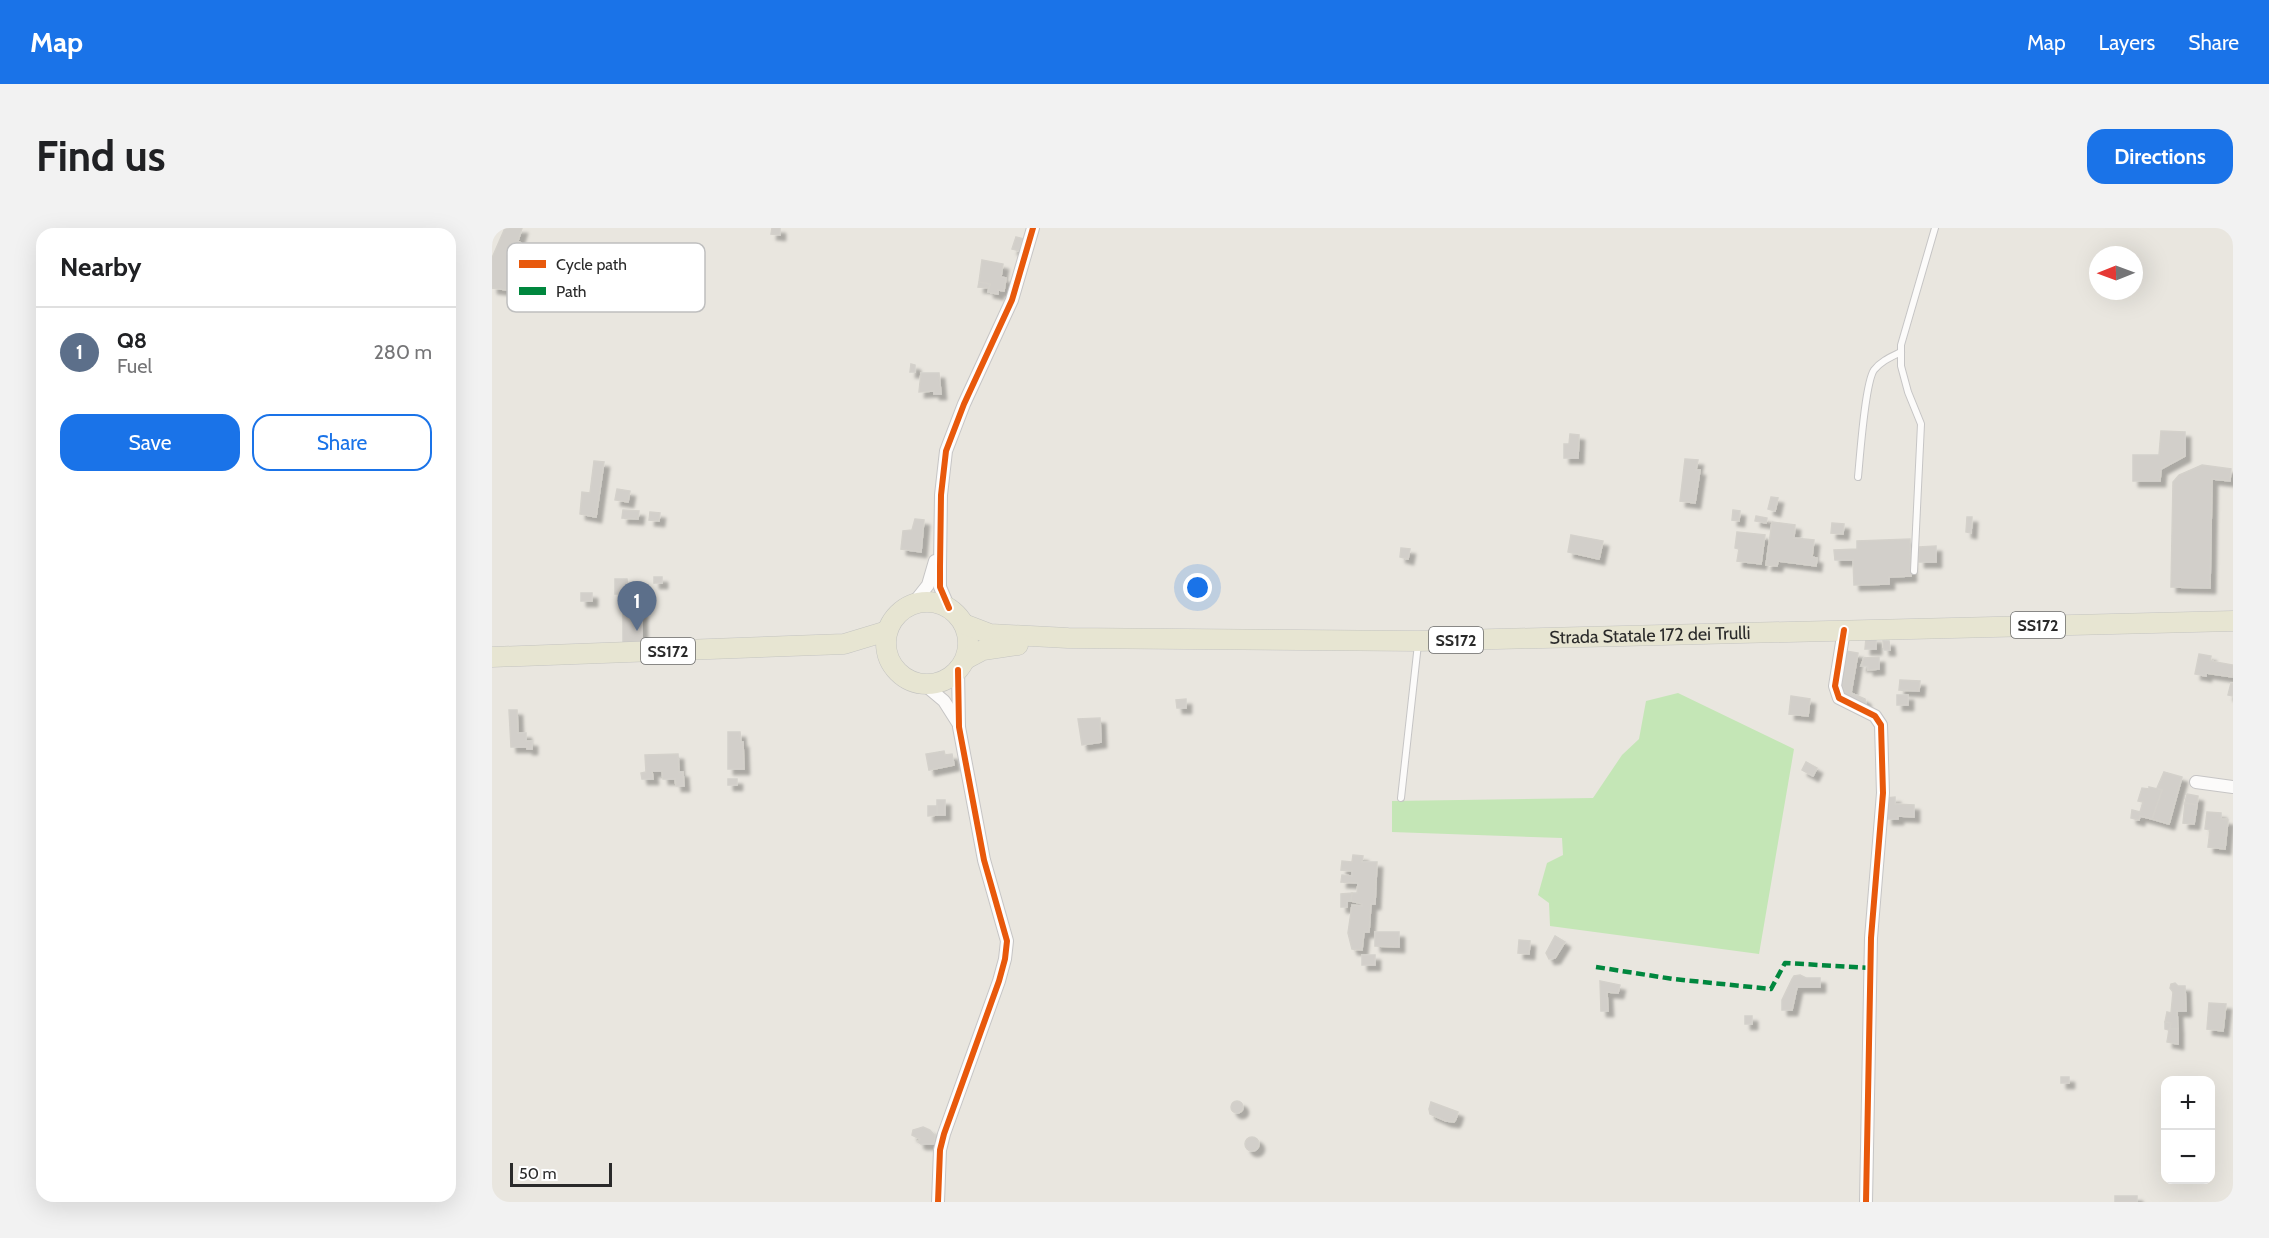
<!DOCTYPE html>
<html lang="en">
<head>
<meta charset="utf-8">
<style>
	:root { --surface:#fff; --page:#f2f2f2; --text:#202124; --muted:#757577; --line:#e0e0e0; --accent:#1a73e8 }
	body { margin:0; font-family:Cabin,sans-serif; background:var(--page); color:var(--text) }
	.controls { position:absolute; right:18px; bottom:18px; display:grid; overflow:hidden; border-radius:12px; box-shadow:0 6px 24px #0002 }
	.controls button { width:54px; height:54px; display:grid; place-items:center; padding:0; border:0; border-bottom:2px solid var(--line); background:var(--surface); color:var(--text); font:30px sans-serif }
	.compass { position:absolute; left:1597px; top:18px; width:54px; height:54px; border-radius:50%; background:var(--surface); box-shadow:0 6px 24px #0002; rotate:269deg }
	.scale { position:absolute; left:18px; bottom:15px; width:102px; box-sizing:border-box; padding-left:6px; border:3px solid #2a2a2a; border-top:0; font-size:16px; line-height:21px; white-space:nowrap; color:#2a2a2a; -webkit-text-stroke:4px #fff; paint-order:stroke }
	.you { position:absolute; left:706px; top:360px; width:21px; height:21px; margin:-15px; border:4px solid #fff; border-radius:50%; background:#1a73e8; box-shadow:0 0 0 9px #1a73e833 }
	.badge { display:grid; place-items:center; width:39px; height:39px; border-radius:50%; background:var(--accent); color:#fff; font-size:20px; font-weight:700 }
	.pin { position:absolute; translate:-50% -50px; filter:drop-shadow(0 2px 3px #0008) }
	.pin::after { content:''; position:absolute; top:32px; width:21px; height:18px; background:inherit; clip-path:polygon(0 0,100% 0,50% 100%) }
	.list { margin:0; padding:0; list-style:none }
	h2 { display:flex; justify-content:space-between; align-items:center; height:78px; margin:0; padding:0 24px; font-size:26px }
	h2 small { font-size:20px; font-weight:400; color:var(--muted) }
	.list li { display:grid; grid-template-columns:39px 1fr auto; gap:18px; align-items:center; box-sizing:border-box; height:90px; padding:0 24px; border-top:2px solid var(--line) }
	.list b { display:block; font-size:22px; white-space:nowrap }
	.list p { margin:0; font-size:20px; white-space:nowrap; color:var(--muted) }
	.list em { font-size:20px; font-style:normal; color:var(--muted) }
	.actions { display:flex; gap:12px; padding:18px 24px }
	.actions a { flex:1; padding:14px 0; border:2px solid var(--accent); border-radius:18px; text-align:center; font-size:21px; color:var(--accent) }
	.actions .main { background:var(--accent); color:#fff }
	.map { position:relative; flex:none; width:1741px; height:974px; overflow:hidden; border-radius:18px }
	header { display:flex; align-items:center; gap:36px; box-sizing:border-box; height:84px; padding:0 30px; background:var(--accent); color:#fff }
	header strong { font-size:28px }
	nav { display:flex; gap:33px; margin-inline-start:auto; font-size:21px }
	.intro { display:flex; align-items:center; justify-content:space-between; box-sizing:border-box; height:144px; padding:0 36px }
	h1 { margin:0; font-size:42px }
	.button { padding:15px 27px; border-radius:18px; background:var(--accent); color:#fff; font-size:21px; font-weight:700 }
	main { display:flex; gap:36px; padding:0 36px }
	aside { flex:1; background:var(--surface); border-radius:18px; box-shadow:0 6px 24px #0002 }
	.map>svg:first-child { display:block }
	.green { fill:#c4e6b6 }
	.building { fill:#d2cfca; stroke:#d4d1cb; stroke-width:1.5; filter:url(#shadow) }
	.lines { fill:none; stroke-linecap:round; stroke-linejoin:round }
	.service-casing { stroke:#c6c5c5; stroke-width:8 }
	.minor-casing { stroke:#c6c5c5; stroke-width:14 }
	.primary-casing { stroke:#c4c4c1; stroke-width:21 }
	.service { stroke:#fcfbfa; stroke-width:6 }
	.minor { stroke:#fcfbfa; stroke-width:12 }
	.primary { stroke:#e7e5d2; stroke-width:20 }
	.quiet { stroke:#00873e; stroke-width:4.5; stroke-dasharray:9 4.5; stroke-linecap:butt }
	.cycleway-casing { stroke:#fff; stroke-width:10 }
	.cycleway { stroke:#e8590c; stroke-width:6 }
	.labels { text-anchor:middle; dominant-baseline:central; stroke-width:6; stroke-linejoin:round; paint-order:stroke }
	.shield { fill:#fff; stroke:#6a6a6a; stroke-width:1.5 }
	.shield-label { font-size:16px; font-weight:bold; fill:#2a2a2a }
	.street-label { font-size:18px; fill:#2a2a2a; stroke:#fff }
	.key { fill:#fff; stroke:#bfbfbf; stroke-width:1.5 }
	.key-label { font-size:16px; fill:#2a2a2a }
</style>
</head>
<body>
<header>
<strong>Map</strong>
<nav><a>Map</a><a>Layers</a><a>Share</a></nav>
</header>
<div class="intro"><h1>Find us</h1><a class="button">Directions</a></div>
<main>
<aside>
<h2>Nearby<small></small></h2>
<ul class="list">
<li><span class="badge" style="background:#5c6f8a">1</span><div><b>Q8</b><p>Fuel</p></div><em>280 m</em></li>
</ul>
<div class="actions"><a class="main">Save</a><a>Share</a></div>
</aside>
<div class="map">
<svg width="1741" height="974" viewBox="0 0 1741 974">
	<defs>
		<filter id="shadow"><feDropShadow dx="5.5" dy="5.5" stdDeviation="1.5" flood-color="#0004"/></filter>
	</defs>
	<rect width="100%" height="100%" fill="#e9e6df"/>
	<!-- green -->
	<polygon class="green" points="1186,465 1302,521 1267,726 1058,698 1057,675 1046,667 1055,635 1071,627 1070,610 900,604 900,573 1101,570 1130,527 1147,511 1154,473"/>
	<!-- building -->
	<g class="building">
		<polygon points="13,0 30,0 26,13 29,15 26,25 20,23 18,27 22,33 18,46 32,50 30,60 16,56 15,62 0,60 0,30"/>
		<polygon points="280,0 288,0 288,7 279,6"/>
		<polygon points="524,9 532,11 528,23 520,21"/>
		<polygon points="490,32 511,36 509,49 514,50 512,63 506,62 506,66 496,64 498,56 487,54"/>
		<polygon points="487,54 498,56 497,60 486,59"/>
		<polygon points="419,136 423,137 423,144 418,144"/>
		<polygon points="429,145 447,145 449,166 442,166 442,163 427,164"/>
		<polygon points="1669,203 1693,204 1693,228 1669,241 1668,253 1641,253 1641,227 1667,227"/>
		<polygon points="1078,206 1087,207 1086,230 1072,230 1072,216 1077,216"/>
		<polygon points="1193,231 1206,232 1204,242 1208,242 1203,275 1188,273"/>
		<polygon points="102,233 112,234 104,289 88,286 90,264 98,265"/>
		<polygon points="1710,237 1739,241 1738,253 1720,251 1718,360 1679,359 1681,254 1687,247"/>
		<polygon points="125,261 138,263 136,274 123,272"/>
		<polygon points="1279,269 1286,270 1283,283 1276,281"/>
		<polygon points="131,282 147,283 146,291 130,290"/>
		<polygon points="1241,282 1248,283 1247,293 1240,292"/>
		<polygon points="158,284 168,285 167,293 157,292"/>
		<polygon points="1264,288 1275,290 1274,295 1263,293"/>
		<polygon points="1475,289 1480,289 1479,305 1474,304"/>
		<polygon points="423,291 432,292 429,324 409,321 411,303 420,302"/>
		<polygon points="1280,294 1303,297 1302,310 1322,312 1320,329 1325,330 1324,338 1286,333 1285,338 1274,337"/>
		<polygon points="1340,295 1352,296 1351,306 1339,305"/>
		<polygon points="1245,304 1273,307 1269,336 1245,333 1247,321 1243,320"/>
		<polygon points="1079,307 1111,313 1107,331 1076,324"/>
		<polygon points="1418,311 1419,348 1397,349 1397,356 1362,357 1361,332 1343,332 1342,322 1365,321 1365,313"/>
		<polygon points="1444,318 1444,334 1427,334 1427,319"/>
		<polygon points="909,320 918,321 916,331 908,329"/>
		<rect x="162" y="349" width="8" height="6"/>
		<polygon points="123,351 135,351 136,366 123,366"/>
		<rect x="89" y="365" width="11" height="8"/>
		<rect x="131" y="371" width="19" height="52"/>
		<polygon points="1374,410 1384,410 1384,421 1373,421"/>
		<polygon points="1391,413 1397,413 1398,422 1392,422"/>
		<polygon points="1354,423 1366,425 1359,465 1373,471 1374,476 1371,477 1352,468 1348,459"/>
		<polygon points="1707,426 1719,428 1718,433 1741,437 1740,449 1714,445 1714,448 1703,446"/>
		<polygon points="1387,429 1387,441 1376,442 1376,438 1369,438 1372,430"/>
		<polygon points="1408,452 1428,453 1427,463 1407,462"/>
		<polygon points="1739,455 1741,456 1741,468 1736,467"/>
		<rect x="1405" y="467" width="11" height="10"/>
		<polygon points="1299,468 1318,471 1316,488 1297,486"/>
		<polygon points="694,471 694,480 685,480 684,472"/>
		<polygon points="17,482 25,482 26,505 34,505 34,513 40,513 40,521 35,521 35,519 19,519"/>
		<polygon points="608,490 609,514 590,517 586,491"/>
		<polygon points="236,504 248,504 249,514 251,514 252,541 236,541"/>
		<polygon points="452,523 453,527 460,526 462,537 437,542 434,526"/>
		<polygon points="186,526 187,544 191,544 192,558 184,558 183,551 171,551 170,543 160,543 161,551 150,551 149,545 154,544 153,527"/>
		<polygon points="1314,534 1325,540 1321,548 1310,542"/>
		<polygon points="1672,544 1690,549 1677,596 1660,591 1670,562 1665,560"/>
		<rect x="236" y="551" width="9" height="6"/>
		<polygon points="1657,559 1670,562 1660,591 1648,588 1647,592 1639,590 1640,582 1648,584 1651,574 1646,573 1650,560 1657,561"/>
		<polygon points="1695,566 1706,568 1705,577 1693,575"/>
		<polygon points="1403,569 1403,576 1422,577 1422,589 1406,588 1406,591 1395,591 1394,570"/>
		<rect x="445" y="572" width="8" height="15"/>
		<polygon points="1693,575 1705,577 1702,596 1691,595"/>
		<polygon points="436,578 445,578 445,587 436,588"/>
		<polygon points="1715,584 1729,585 1729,591 1736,592 1733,621 1716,619 1718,602 1713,601"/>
		<polygon points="861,627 871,628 870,634 885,634 883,676 879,676 877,704 872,704 870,722 860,721 856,705 860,677 870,678 870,676 859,673 860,665 865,665 866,655 849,654 850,647 860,648 860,643 849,642 850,633 860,634"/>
		<polygon points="860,665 859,673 855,673 855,679 849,679 849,666"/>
		<polygon points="883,704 907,704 907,719 883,718"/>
		<polygon points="1063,708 1073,714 1063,730 1057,731 1054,725"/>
		<polygon points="1027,712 1038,713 1037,726 1026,725"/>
		<rect x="870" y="727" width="13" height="10"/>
		<polygon points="1308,747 1314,750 1328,750 1328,759 1305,759 1300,782 1290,782 1290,772 1300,751 1302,748"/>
		<polygon points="1108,753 1128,757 1126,765 1115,764 1116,783 1109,783"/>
		<polygon points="1683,755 1686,758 1693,758 1694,783 1685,783 1686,801 1678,801 1679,795 1673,794 1675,784 1679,785 1681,764 1678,760 1679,756"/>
		<polygon points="1717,775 1734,776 1731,803 1715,801"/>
		<rect x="1253" y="788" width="7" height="8"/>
		<polygon points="1673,794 1679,795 1678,801 1686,801 1686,816 1675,814 1677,802 1673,801"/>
		<rect x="1569" y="849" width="8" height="6"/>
		<circle cx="745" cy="879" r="6"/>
		<polygon points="939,874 966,884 964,891 962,894 954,893 938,886 937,881"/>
		<polygon points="431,899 438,902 443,908 442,916 429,916 426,914 428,911 420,907 421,902"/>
		<circle cx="760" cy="916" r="7"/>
		<rect x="1623" y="968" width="22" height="6"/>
	</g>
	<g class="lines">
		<defs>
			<g id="service">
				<path d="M1366 249C1368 229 1373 155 1382 142 1389 133 1399 129 1409 124"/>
				<polyline points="1422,343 1429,196 1416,164 1409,138 1409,117 1443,0"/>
				<polyline points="909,570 926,416"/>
			</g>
			<g id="minor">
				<polyline points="421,376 436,357 443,333"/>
				<polyline points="457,380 448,359 448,339 449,267 454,223 472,176 520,72 541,0"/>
				<polyline points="1352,402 1343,458 1347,470 1383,488 1389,497 1391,565 1379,710 1374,974"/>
				<polyline points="433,457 452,473 466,495"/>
				<polyline points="1704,554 1741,559"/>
				<polyline points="446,974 448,922 452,906 507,753 513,731 515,713 492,632 467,499 466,442"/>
			</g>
			<g id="primary">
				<circle cx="435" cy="415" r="41"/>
				<path id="s1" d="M472 396 498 406 576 410 926 413 1741 393"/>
				<polyline points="0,429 352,416 395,403"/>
				<polyline points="474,431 491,422 526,417"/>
			</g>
		</defs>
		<!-- service casing -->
		<use href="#service" class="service-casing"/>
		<!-- minor casing -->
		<use href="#minor" class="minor-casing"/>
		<!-- primary casing -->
		<use href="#primary" class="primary-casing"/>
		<!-- service -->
		<use href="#service" class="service"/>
		<!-- minor -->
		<use href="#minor" class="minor"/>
		<!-- primary -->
		<use href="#primary" class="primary"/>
		<!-- quiet -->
		<polyline class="quiet" points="1104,739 1181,751 1279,761 1293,735 1379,740"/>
		<defs>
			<g id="cycleway">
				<polyline points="457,380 448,359 448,339 449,267 454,223 472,176 520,72 541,0"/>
				<polyline points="1352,402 1343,458 1347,470 1383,488 1389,497 1391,565 1379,710 1374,974"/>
				<polyline points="446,974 448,922 452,906 507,753 513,731 515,713 492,632 467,499 466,442"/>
			</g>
		</defs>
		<!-- cycleway casing -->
		<use href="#cycleway" class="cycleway-casing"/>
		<!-- cycleway -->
		<use href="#cycleway" class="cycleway"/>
	</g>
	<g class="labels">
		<!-- shield labels -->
		<g class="shield">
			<rect x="1519" y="384" width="54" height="26" rx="4.5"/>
			<rect x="937" y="399" width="54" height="26" rx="4.5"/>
			<rect x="149" y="410" width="54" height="26" rx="4.5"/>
		</g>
		<g class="shield-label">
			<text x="1546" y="397">SS172</text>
			<text x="964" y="412">SS172</text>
			<text x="176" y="423">SS172</text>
		</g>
		<!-- street labels -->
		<g class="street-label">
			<text stroke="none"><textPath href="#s1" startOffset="688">Strada Statale 172 dei Trulli</textPath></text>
		</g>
	</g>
	<!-- legend -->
	<rect x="15" y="15" width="198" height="69" rx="9" class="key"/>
	<rect x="27" y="32" width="27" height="8" fill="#e8590c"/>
	<rect x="27" y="59" width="27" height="8" fill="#00873e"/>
	<g class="key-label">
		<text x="64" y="42">Cycle path</text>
		<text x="64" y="69">Path</text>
	</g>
</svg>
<div class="controls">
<button>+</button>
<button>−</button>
</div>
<svg class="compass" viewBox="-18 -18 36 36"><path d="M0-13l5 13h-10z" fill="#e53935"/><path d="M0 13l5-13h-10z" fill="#757577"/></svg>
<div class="scale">50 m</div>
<div class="you"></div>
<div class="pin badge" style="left:145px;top:403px;background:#5c6f8a">1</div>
</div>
</main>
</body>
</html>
